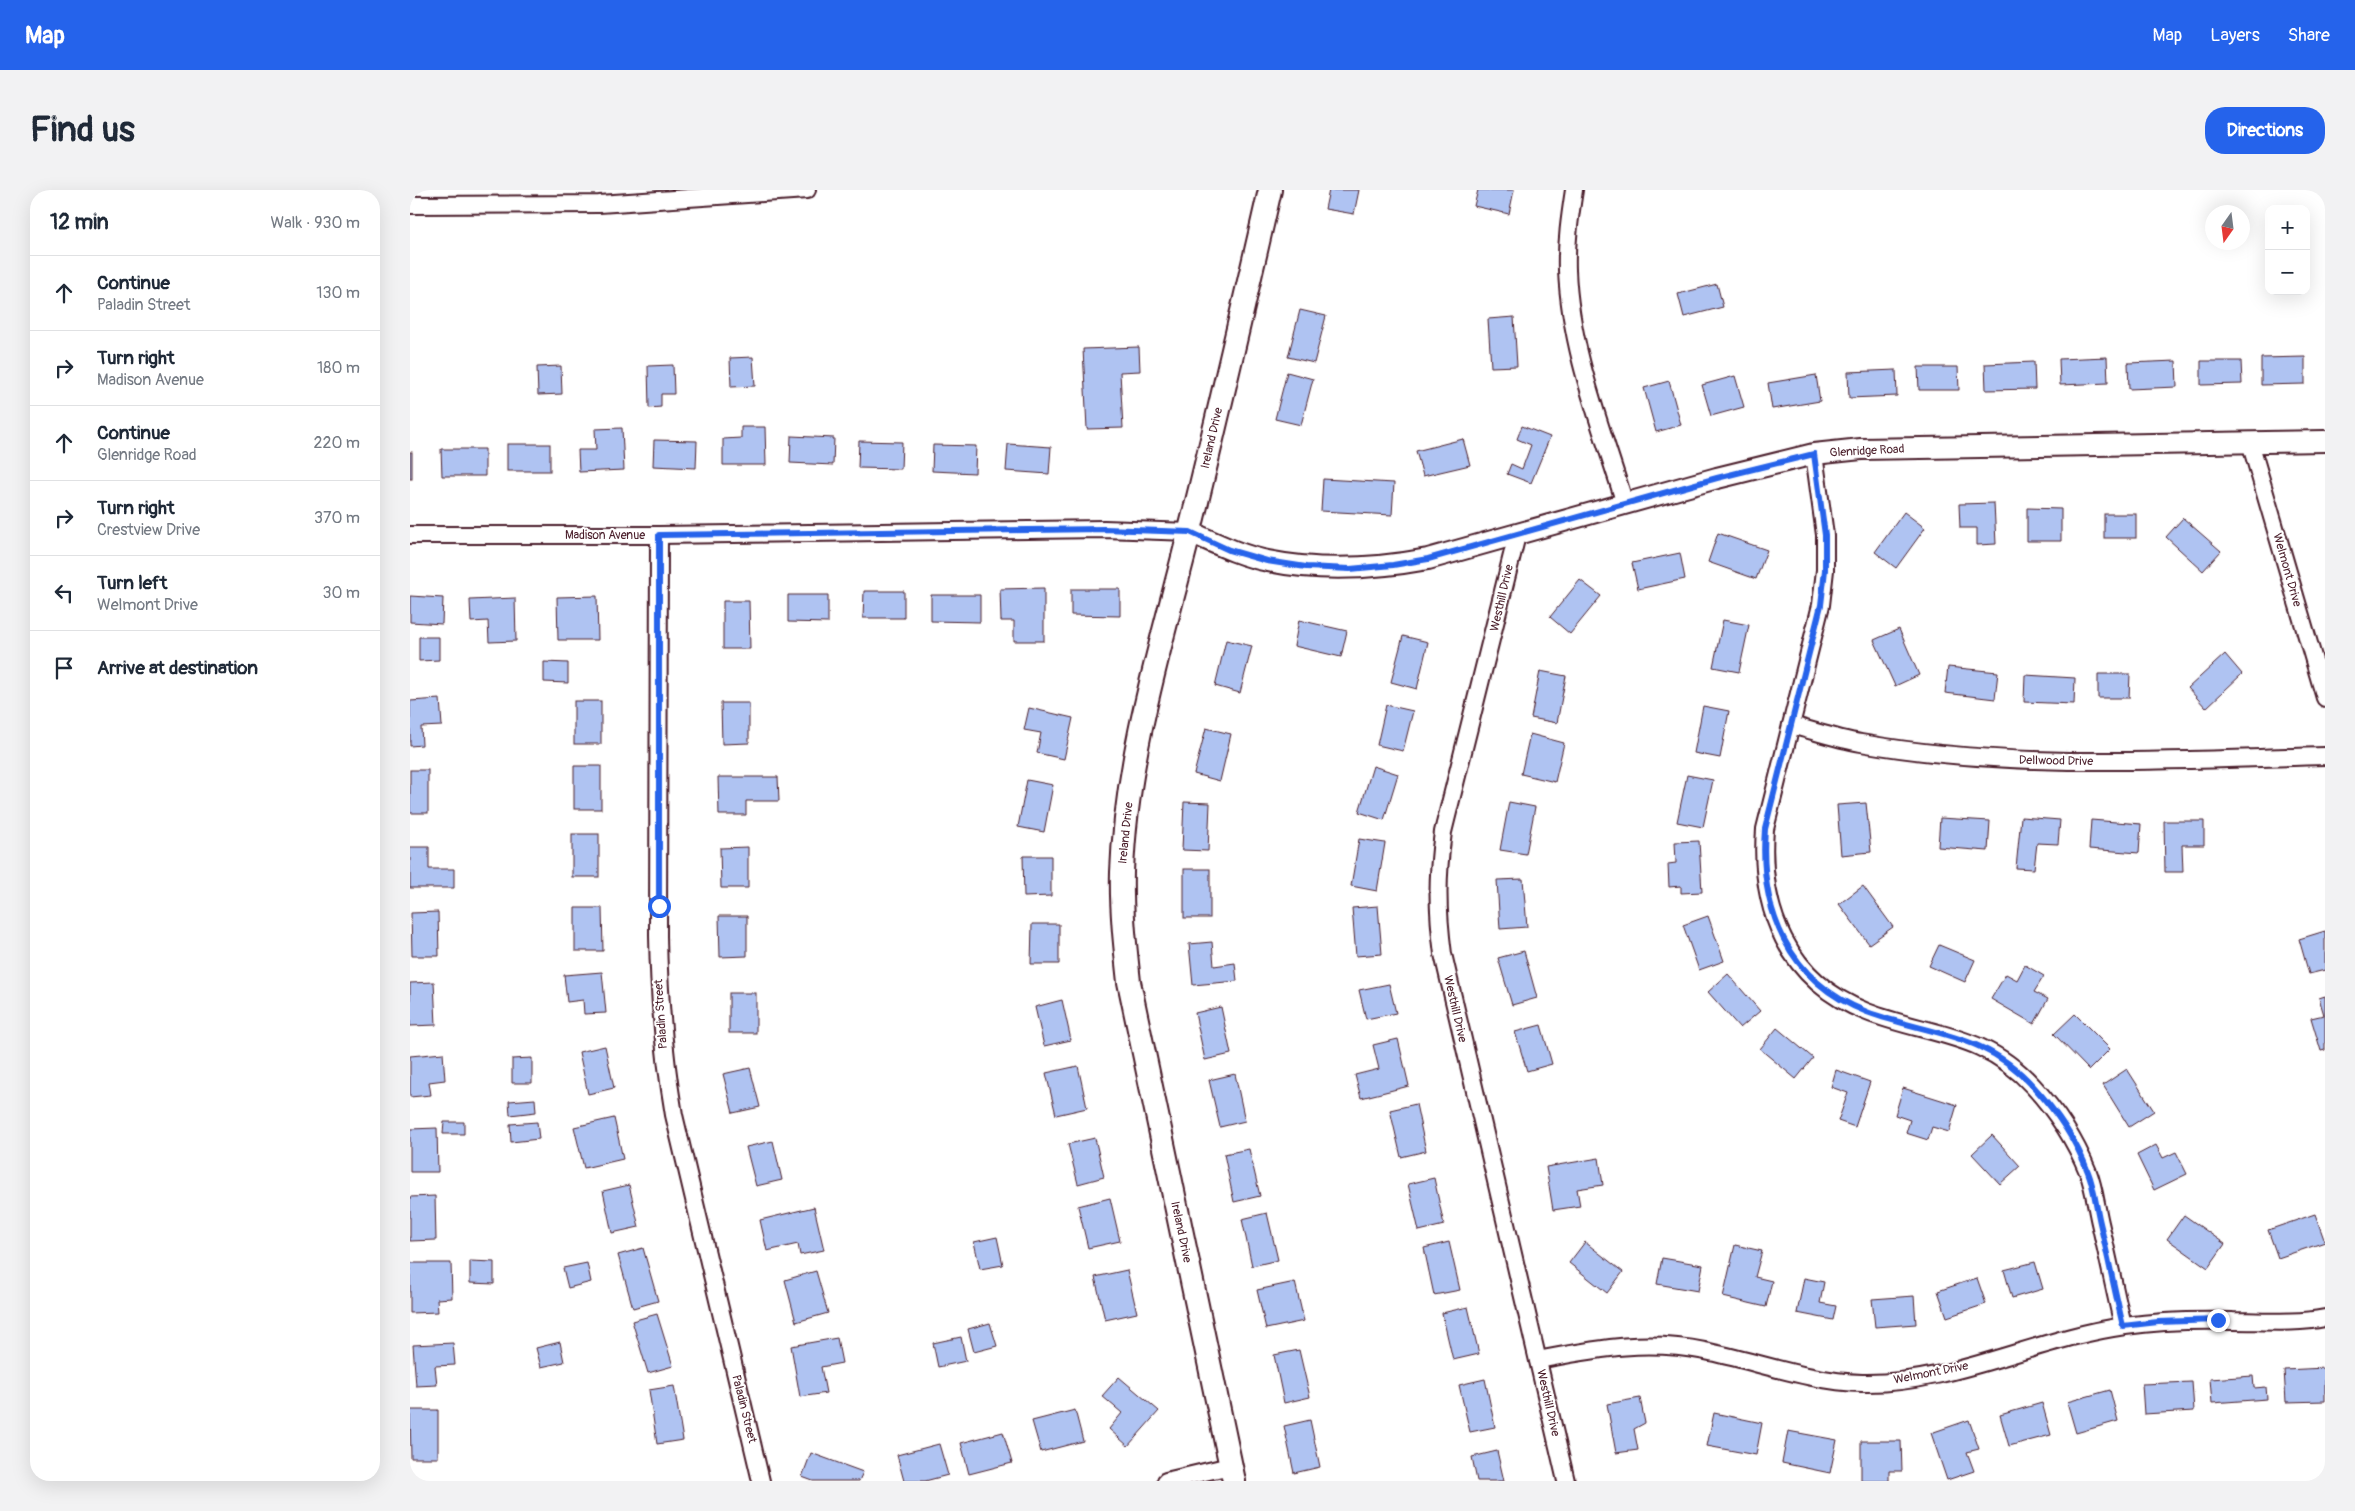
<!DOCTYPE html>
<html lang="en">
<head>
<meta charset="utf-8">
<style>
	:root { --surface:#fff; --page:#f2f2f3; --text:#1f2937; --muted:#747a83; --line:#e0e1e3; --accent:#2563eb }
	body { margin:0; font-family:Pangolin,sans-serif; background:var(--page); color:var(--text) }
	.controls { position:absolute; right:15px; top:15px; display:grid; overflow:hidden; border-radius:10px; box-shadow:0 5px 20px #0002 }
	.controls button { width:45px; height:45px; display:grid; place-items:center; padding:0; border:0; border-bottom:1px solid var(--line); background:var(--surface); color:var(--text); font:25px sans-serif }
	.compass { position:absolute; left:1795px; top:15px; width:45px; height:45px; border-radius:50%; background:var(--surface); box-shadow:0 5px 20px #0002; rotate:194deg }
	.stop { position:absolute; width:15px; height:15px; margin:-11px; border:4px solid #2563eb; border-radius:50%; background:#fff }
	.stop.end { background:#2563eb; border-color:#fff; box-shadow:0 1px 5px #0008 }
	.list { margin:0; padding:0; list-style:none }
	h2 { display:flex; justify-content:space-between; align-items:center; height:65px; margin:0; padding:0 20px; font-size:21px }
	h2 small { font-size:16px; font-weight:400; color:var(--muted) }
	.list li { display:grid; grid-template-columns:32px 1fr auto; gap:15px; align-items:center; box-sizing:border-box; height:75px; padding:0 20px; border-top:1px solid var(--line) }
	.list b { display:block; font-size:19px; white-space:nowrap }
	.list p { margin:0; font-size:16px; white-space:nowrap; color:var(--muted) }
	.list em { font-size:16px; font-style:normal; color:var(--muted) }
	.icon { flex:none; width:28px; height:28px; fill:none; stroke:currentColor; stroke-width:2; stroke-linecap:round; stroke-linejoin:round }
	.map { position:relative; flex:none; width:1915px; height:1291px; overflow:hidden; border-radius:20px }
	header { display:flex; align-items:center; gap:30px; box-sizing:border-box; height:70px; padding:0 25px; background:var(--accent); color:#fff }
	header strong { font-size:24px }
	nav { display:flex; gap:28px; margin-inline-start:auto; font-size:18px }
	.intro { display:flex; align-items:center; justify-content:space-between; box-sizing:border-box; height:120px; padding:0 30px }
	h1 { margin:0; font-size:35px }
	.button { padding:12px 22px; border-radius:20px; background:var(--accent); color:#fff; font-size:18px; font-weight:700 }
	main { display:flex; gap:30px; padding:0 30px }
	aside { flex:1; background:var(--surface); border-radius:20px; box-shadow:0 5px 20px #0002 }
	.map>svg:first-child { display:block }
	.building { fill:#afc3f2; stroke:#4a1f2b }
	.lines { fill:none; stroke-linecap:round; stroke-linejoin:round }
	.minor-casing { stroke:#4a1f2b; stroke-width:20 }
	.tertiary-casing { stroke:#4a1f2b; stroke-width:24 }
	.secondary-casing { stroke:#4a1f2b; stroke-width:26 }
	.minor { stroke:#fff; stroke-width:16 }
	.tertiary { stroke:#fff; stroke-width:20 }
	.secondary { stroke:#fff; stroke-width:22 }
	.route { stroke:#2563eb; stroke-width:6 }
	.labels { text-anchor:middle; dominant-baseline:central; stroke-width:4; stroke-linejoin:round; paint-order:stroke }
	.street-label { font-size:12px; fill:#4a1f2b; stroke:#fff }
</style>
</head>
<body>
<header>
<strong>Map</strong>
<nav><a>Map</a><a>Layers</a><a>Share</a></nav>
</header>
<div class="intro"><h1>Find us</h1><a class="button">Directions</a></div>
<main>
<aside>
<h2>12 min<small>Walk · 930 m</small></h2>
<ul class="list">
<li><svg class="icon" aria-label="ahead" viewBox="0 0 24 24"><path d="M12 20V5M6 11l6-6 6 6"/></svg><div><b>Continue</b><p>Paladin Street</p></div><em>130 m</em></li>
<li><svg class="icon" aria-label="right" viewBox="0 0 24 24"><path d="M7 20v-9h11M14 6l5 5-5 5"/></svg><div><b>Turn right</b><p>Madison Avenue</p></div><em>180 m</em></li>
<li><svg class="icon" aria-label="ahead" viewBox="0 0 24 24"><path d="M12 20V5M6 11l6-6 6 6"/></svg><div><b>Continue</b><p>Glenridge Road</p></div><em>220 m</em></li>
<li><svg class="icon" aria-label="right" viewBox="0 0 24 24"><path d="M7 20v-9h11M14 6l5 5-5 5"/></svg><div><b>Turn right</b><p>Crestview Drive</p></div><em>370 m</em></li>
<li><svg class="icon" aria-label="left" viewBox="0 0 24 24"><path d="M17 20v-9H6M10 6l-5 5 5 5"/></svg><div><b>Turn left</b><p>Welmont Drive</p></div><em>30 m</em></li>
<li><svg class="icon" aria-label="arrive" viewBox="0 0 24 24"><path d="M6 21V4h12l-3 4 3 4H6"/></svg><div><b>Arrive at destination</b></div></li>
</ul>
</aside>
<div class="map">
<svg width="1915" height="1291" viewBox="0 0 1915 1291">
	<rect width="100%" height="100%" fill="#fff"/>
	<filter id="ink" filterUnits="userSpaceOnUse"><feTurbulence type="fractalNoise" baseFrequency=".02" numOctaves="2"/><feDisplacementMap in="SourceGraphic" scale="10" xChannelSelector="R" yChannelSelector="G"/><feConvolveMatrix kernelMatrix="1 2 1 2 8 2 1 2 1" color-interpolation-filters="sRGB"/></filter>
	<g filter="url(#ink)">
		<!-- building -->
		<g class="building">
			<polygon points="919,0 949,0 944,24 915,19"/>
			<polygon points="1068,0 1104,0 1099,24 1064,16"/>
			<polygon points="1307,94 1313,117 1274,127 1268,104"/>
			<polygon points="890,120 916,126 904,173 878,167"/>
			<polygon points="1104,127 1107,176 1081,177 1078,129"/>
			<polygon points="729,157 730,181 710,182 713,238 677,239 673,159"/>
			<polygon points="343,167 345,196 321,197 320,168"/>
			<polygon points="1697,167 1698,193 1650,195 1649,169"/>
			<polygon points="1895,167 1895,194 1851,195 1851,168"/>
			<polygon points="1766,171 1767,197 1719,199 1718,173"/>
			<polygon points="1791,171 1831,171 1832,194 1791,195"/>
			<polygon points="1624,172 1625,199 1576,200 1575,174"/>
			<polygon points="263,175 264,204 251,204 251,217 239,218 238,176"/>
			<polygon points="151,176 152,204 128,205 127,177"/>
			<polygon points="1508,177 1548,177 1549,200 1509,200"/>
			<polygon points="1486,180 1487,206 1439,208 1438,182"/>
			<polygon points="877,182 903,189 891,235 865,229"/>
			<polygon points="1406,185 1410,211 1362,219 1358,193"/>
			<polygon points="1325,186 1334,217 1301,226 1292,195"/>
			<polygon points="1259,191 1271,235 1246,242 1234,198"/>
			<polygon points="1112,236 1140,247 1121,293 1097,284 1101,274 1112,279 1121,255 1107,249"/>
			<polygon points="331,237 355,237 356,275 313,275 313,249 331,248"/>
			<polygon points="212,238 214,280 169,282 168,260 186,260 185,239"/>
			<polygon points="381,246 424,248 423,275 380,273"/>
			<polygon points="1053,249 1060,275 1013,286 1006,261"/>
			<polygon points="244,250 287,251 286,278 243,276"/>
			<polygon points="449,251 492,252 491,279 448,278"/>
			<rect x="97" y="254" width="43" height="27"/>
			<polygon points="598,254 641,257 639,284 596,281"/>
			<polygon points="523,255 566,256 565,283 522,281"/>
			<polygon points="31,259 75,259 75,286 32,286"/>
			<rect x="0" y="262" width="2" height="27"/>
			<polygon points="913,289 984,293 982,325 911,321"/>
			<polygon points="1584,313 1586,354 1567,355 1567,338 1550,338 1549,314"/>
			<polygon points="1617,318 1651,319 1651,351 1617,351"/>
			<polygon points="1494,322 1515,338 1486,378 1465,362"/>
			<rect x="1694" y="324" width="32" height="24"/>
			<polygon points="1773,328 1811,361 1793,381 1756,347"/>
			<polygon points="1308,343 1357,360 1346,389 1298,372"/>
			<polygon points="1270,363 1275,389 1228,399 1222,373"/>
			<polygon points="1170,390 1191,406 1160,444 1140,427"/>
			<polygon points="634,398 634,451 604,451 604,431 591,431 590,399"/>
			<polygon points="661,399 710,399 710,426 661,425"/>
			<polygon points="454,401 494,401 494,428 453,428"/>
			<polygon points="378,405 418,405 418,433 378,432"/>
			<polygon points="521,405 570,405 570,432 521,431"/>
			<polygon points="0,406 33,408 32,434 0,432"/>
			<polygon points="187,406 188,450 148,450 147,407"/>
			<polygon points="105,408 106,451 79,452 78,431 61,432 60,410"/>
			<polygon points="313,411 339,411 340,459 313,459"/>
			<polygon points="889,430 937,441 931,467 884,456"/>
			<polygon points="1313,430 1339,435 1329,482 1303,477"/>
			<polygon points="1489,439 1509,485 1485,496 1464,450"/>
			<polygon points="993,446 1018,452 1007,499 981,492"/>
			<polygon points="9,447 29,447 29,470 9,471"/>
			<polygon points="816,450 842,456 830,503 805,496"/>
			<polygon points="1815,464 1832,484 1796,518 1778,498"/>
			<polygon points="134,472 158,473 158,493 134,492"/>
			<polygon points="1538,477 1588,482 1585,509 1535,503"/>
			<polygon points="1130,481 1156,486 1147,533 1121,528"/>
			<polygon points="1688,484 1720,484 1719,508 1688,508"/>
			<polygon points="1615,485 1665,488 1664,514 1614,512"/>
			<polygon points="30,509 32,536 11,537 12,555 0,556 0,511"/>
			<rect x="164" y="511" width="27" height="43"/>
			<polygon points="311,513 339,513 339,553 312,554"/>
			<polygon points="976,515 1003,521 993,561 967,555"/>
			<polygon points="1293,516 1319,521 1310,568 1284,563"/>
			<polygon points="619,518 663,528 654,569 627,563 631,543 614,540"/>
			<polygon points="796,538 821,544 810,591 784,584"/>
			<polygon points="1120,544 1154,553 1145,592 1111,584"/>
			<rect x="164" y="576" width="27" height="43"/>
			<polygon points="963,576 988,584 974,630 949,622"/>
			<rect x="0" y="580" width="18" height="43"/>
			<polygon points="1277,585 1303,590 1293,637 1267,632"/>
			<polygon points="308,587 368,587 369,611 336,611 336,625 309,625"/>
			<polygon points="617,590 643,595 634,642 608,637"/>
			<polygon points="774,612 800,613 798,661 772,660"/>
			<polygon points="1099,612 1125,617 1116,664 1090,660"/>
			<polygon points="1456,613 1461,662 1431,665 1427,615"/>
			<polygon points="1611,627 1650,630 1648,654 1627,653 1624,679 1606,678"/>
			<polygon points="1530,628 1580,631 1578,661 1528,657"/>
			<polygon points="1681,630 1731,634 1729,663 1679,659"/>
			<polygon points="1754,631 1794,631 1794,655 1772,655 1773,682 1755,682"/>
			<rect x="162" y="644" width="27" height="43"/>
			<polygon points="949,649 975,653 967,701 941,696"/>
			<polygon points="1289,651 1292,702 1271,703 1271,696 1259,697 1258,674 1266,673 1265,652"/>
			<polygon points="0,657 19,657 19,679 44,679 44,698 0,698"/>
			<polygon points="338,657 338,698 311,698 310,658"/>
			<polygon points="613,666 641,666 641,706 614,707"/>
			<rect x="774" y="679" width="26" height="49"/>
			<polygon points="1113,689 1117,737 1090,739 1087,690"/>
			<polygon points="1453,696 1483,737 1459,754 1429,714"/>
			<polygon points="968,716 972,764 946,766 942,718"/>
			<polygon points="165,718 192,718 193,761 165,761"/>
			<polygon points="28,722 29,766 2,766 1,723"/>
			<polygon points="309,726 337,726 337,766 310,767"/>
			<polygon points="1298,726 1314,771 1289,780 1273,735"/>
			<polygon points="622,734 649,734 649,774 621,774"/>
			<polygon points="1915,741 1915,780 1899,784 1889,749"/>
			<polygon points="802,752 804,776 825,773 827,791 783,795 779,754"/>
			<polygon points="1529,755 1565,770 1555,792 1519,776"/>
			<polygon points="1114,761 1127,808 1102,815 1088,768"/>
			<polygon points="1615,775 1634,786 1624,802 1638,809 1624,834 1581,809 1596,784 1607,790"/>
			<polygon points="192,782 196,823 174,824 173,810 157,812 154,785"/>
			<polygon points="1318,784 1350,821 1330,838 1298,802"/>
			<polygon points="24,792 26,835 0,836 0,793"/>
			<polygon points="979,794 986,823 956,829 949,800"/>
			<rect x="319" y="803" width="27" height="40"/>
			<polygon points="1915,806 1915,860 1911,861 1901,828 1914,825 1909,808"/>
			<polygon points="652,810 661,850 634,856 625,817"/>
			<polygon points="811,817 821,864 795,870 785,823"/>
			<polygon points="1665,824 1700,859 1679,880 1644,844"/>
			<polygon points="1131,835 1142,874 1117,881 1105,842"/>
			<polygon points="1367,838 1403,868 1386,889 1350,859"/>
			<polygon points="988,849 999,896 951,908 945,885 969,879 963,855"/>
			<polygon points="195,856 204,898 178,904 169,862"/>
			<polygon points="33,863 35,890 19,892 21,905 0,907 0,866"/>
			<polygon points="122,868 122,893 102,893 102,869"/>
			<polygon points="668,876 677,918 646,925 636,883"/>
			<polygon points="340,878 350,917 323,923 313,884"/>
			<polygon points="1717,879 1744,921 1719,937 1693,895"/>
			<polygon points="1426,880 1460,892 1445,937 1428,931 1438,903 1421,897"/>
			<polygon points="825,884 835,931 810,937 799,890"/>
			<polygon points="1493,898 1547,915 1539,942 1522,937 1518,950 1496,943 1500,930 1485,925"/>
			<polygon points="125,909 126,922 100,925 99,911"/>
			<polygon points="1006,914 1016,961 991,967 980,920"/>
			<polygon points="204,928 213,969 174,978 164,937"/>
			<polygon points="34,932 54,932 54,944 33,944"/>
			<polygon points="127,932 129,949 101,952 100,934"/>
			<polygon points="27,938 28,982 0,982 0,939"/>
			<polygon points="1582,945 1610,976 1590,994 1562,964"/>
			<polygon points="685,948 694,987 668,994 658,954"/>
			<polygon points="363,951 372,990 346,996 336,957"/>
			<polygon points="1746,955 1753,968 1766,962 1777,984 1744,1000 1727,965"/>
			<polygon points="839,959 850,1006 824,1012 814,964"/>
			<polygon points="1189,968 1193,995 1167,999 1170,1016 1143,1020 1136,977"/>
			<polygon points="1024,988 1034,1035 1009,1041 998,994"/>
			<polygon points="219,995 229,1037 202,1043 193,1001"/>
			<polygon points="25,1006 26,1050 0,1051 0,1007"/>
			<polygon points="700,1008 710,1051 678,1058 668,1016"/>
			<polygon points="404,1017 414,1060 390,1065 388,1054 357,1061 350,1030"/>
			<polygon points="857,1023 868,1070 842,1076 832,1029"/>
			<polygon points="1905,1024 1915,1052 1868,1068 1858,1040"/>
			<polygon points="1774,1025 1815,1054 1798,1078 1757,1049"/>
			<polygon points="587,1047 593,1075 570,1079 564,1052"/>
			<polygon points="1039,1052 1050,1100 1024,1105 1014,1058"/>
			<polygon points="1175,1052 1213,1082 1197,1103 1159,1073"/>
			<polygon points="1325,1055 1352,1061 1345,1087 1362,1091 1356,1117 1313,1107"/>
			<polygon points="233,1058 248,1111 223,1118 208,1065"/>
			<polygon points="1252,1068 1293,1075 1288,1101 1247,1094"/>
			<polygon points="60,1071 84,1072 84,1094 60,1093"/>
			<polygon points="1625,1072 1633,1099 1602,1108 1594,1080"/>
			<polygon points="0,1073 41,1073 42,1108 27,1109 28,1122 0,1123"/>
			<polygon points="177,1073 181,1092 158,1098 153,1078"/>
			<polygon points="717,1080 727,1123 695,1130 685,1087"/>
			<polygon points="406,1081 418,1123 386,1132 375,1090"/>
			<polygon points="1394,1088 1414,1092 1410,1113 1426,1116 1423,1130 1387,1123"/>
			<polygon points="1567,1088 1576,1114 1537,1127 1528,1101"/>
			<polygon points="885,1092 894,1131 856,1139 847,1100"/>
			<polygon points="1504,1106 1506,1134 1465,1137 1462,1109"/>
			<polygon points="1058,1117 1069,1164 1043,1170 1032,1123"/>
			<polygon points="247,1124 263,1176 238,1183 222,1131"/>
			<polygon points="580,1133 587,1156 564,1162 558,1139"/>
			<polygon points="551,1147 556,1171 528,1177 523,1153"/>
			<polygon points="427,1148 432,1173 411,1177 416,1203 390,1207 381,1156"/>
			<polygon points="150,1152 154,1172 131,1177 126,1158"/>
			<polygon points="43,1153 45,1175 25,1176 27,1195 6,1196 3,1155"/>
			<polygon points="889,1160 900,1207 874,1213 864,1165"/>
			<polygon points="1915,1178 1915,1211 1876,1212 1874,1180"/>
			<polygon points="1843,1186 1844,1198 1856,1197 1857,1209 1802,1213 1800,1189"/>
			<polygon points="709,1187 749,1221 718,1256 699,1239 712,1223 692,1206"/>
			<polygon points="1075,1189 1085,1237 1060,1242 1049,1195"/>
			<polygon points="1782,1192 1784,1221 1734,1224 1732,1194"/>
			<polygon points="264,1196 273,1250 247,1254 239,1200"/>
			<polygon points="1700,1200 1708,1231 1666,1243 1657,1212"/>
			<polygon points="1230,1208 1235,1233 1224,1239 1228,1260 1206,1263 1197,1214"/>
			<polygon points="1632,1213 1641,1245 1599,1256 1590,1225"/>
			<polygon points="0,1220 28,1220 28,1268 1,1268"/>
			<polygon points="665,1220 673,1251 631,1262 622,1231"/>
			<polygon points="1304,1223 1352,1233 1346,1265 1297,1256"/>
			<polygon points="900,1230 910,1277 884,1283 874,1236"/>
			<polygon points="1559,1230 1569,1259 1557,1262 1564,1281 1537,1290 1521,1243"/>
			<polygon points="1378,1241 1427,1250 1420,1283 1372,1273"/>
			<polygon points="593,1242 602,1273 559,1284 551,1253"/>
			<polygon points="1451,1251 1491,1251 1492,1281 1479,1281 1479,1291 1451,1291"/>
			<polygon points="529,1254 538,1285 515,1291 494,1291 487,1265"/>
			<polygon points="1087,1261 1094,1291 1067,1291 1062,1267"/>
			<polygon points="401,1263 453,1282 449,1291 403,1291 392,1287"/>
		</g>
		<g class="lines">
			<defs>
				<g id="minor">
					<path d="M1164 0C1160 26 1156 53 1157 80 1160 160 1192 238 1215 314"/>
					<polyline points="0,15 189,14 397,0"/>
					<polyline points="1840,252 1915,508"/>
					<path d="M1404 264 1415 345V380L1411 415 1355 639C1349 719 1377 791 1457 822 1519 846 1574 842 1623 896 1646 921 1665 950 1678 982 1684 997 1686 1016 1690 1033 1698 1067 1705 1102 1713 1136"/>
					<polyline points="0,345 249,345 694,339 780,342"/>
					<path d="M249 345 248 746C249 807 254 866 264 925L351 1291"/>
					<path d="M1107 345 1033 642C1027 687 1027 719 1033 764L1156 1291"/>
					<path d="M1381 535C1404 541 1427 549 1451 553 1604 580 1760 570 1915 566"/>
					<path d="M1128 1170C1187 1159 1234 1149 1295 1161 1346 1171 1400 1192 1452 1193 1541 1195 1627 1148 1715 1136 1750 1131 1787 1130 1823 1131 1854 1131 1885 1134 1915 1128"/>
					<polyline points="756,1291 820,1276"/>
				</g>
				<path id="tertiary" d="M780 342C805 353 831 366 858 371 912 382 964 379 1018 369L1307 288 1404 264 1451 259 1915 251"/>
				<path id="secondary" d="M824 1291 719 792C715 755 711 719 712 682 716 566 752 452 780 340 808 227 834 113 860 0"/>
			</defs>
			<!-- minor casing -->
			<use href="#minor" class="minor-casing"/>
			<!-- tertiary casing -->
			<use href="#tertiary" class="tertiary-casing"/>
			<!-- secondary casing -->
			<use href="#secondary" class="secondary-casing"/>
			<!-- minor -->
			<use href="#minor" class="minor"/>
			<!-- tertiary -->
			<use href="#tertiary" class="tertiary"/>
			<!-- secondary -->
			<use href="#secondary" class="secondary"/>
		</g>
	</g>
	<g class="lines" filter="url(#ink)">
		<!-- route -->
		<path class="route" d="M249 716V345L694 339 780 342 819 360 857 371 896 377 940 379 983 375 1018 369 1307 288 1404 264 1415 345V380L1411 415 1355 639C1349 719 1377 791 1457 822 1519 845 1575 842 1623 896 1646 921 1666 950 1678 982 1684 997 1686 1016 1690 1033 1698 1067 1705 1102 1713 1136L1748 1132 1808 1130"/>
	</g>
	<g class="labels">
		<!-- street labels -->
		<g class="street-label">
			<text transform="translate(802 248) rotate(-77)">Ireland Drive</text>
			<text transform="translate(1457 261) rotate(-3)">Glenridge Road</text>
			<text x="195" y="345">Madison Avenue</text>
			<text transform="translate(1877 380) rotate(74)">Welmont Drive</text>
			<text transform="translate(1092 408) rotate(-77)">Westhill Drive</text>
			<text transform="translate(1646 571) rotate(1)">Dellwood Drive</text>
			<text transform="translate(716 643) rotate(-84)">Ireland Drive</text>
			<text transform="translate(1045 819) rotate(77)">Westhill Drive</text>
			<text transform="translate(251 824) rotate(-94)">Paladin Street</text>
			<text transform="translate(771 1042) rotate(78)">Ireland Drive</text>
			<text transform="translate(1521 1183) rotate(-11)">Welmont Drive</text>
			<text transform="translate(1138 1213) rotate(77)">Westhill Drive</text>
			<text transform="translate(334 1219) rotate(76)">Paladin Street</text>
		</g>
	</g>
</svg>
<div class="controls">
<button>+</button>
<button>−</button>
</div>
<svg class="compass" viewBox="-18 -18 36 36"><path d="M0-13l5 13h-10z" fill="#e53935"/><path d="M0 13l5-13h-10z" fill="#747a83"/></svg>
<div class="stop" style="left:249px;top:716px"></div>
<div class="stop end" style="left:1808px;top:1130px"></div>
</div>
</main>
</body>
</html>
